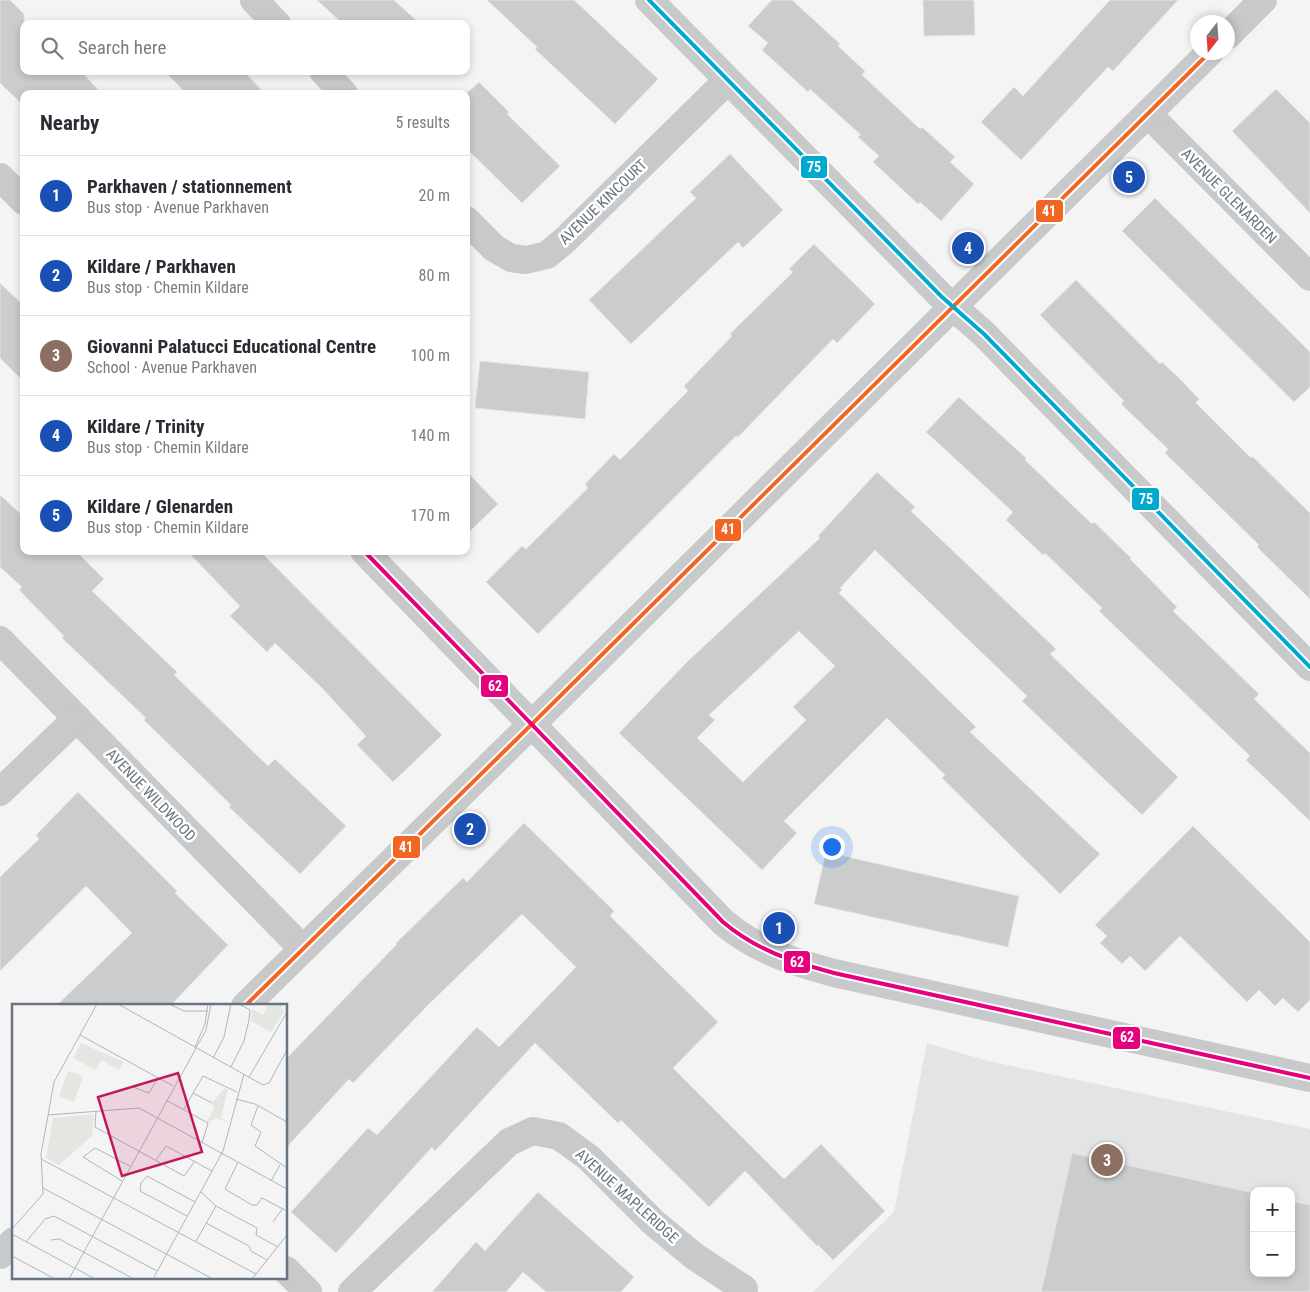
<!DOCTYPE html>
<html lang="en">
<head>
<meta charset="utf-8">
<style>
	:root { --surface:#fff; --page:#f7f7f7; --text:#2b2b33; --muted:#7c7c81; --line:#e1e1e2; --accent:#7c3aed }
	body { margin:0; font-family:"Roboto Condensed",sans-serif; background:var(--page); color:var(--text) }
	.controls { position:absolute; right:15px; bottom:15px; display:grid; overflow:hidden; border-radius:10px; box-shadow:0 2px 8px #0003 }
	.controls button { width:45px; height:45px; display:grid; place-items:center; padding:0; border:0; border-bottom:1px solid var(--line); background:var(--surface); color:var(--text); font:25px sans-serif }
	.compass { position:absolute; left:1190px; top:15px; width:45px; height:45px; border-radius:50%; background:var(--surface); box-shadow:0 2px 8px #0003; rotate:197deg }
	.you { position:absolute; left:831px; top:846px; width:18px; height:18px; margin:-12px; border:4px solid #fff; border-radius:50%; background:#1a73e8; box-shadow:0 0 0 8px #1a73e833 }
	.badge { display:grid; place-items:center; width:32px; height:32px; border-radius:50%; background:var(--accent); color:#fff; font-size:16px; font-weight:700 }
	.pin { position:absolute; translate:-50% -50%; border:2px solid #fff; box-shadow:0 1px 5px #0006 }
	.list { margin:0; padding:0; list-style:none }
	h2 { display:flex; justify-content:space-between; align-items:center; height:65px; margin:0; padding:0 20px; font-size:21px }
	h2 small { font-size:16px; font-weight:400; color:var(--muted) }
	.list li { display:grid; grid-template-columns:32px 1fr auto; gap:15px; align-items:center; box-sizing:border-box; height:80px; padding:0 20px; border-top:1px solid var(--line) }
	.list b { display:block; font-size:19px; white-space:nowrap }
	.list p { margin:0; font-size:16px; white-space:nowrap; color:var(--muted) }
	.list em { font-size:16px; font-style:normal; color:var(--muted) }
	.icon { flex:none; width:28px; height:28px; fill:none; stroke:currentColor; stroke-width:2; stroke-linecap:round; stroke-linejoin:round }
	.map { position:relative; flex:none; width:1310px; height:1292px; overflow:hidden }
	.search { position:absolute; background:var(--surface); box-shadow:0 2px 8px #0003; left:20px; top:20px; width:450px; height:55px; display:flex; align-items:center; gap:12px; box-sizing:border-box; padding:0 18px; border-radius:10px; color:var(--muted); font-size:19px }
	.panel { position:absolute; background:var(--surface); box-shadow:0 2px 8px #0003; left:20px; top:90px; width:450px; height:465px; border-radius:10px }
	.map>svg:first-child { display:block }
	.built { fill:#e3e4e5; fill-rule:evenodd }
	.building { fill:#cbcccd; stroke:#e4e4e4; fill-rule:evenodd }
	.lines { fill:none; stroke-linecap:round; stroke-linejoin:round }
	.minor { stroke:#c7c9ca; stroke-width:28 }
	.bus-1-casing { stroke:#fff; stroke-width:8 }
	.bus-2-casing { stroke:#fff; stroke-width:8 }
	.bus-3-casing { stroke:#fff; stroke-width:8 }
	.bus-1 { stroke:#f26522; stroke-width:4 }
	.bus-2 { stroke:#e5007d; stroke-width:4 }
	.bus-3 { stroke:#00a9ce; stroke-width:4 }
	.labels { text-anchor:middle; dominant-baseline:central; stroke-width:5; stroke-linejoin:round; paint-order:stroke }
	.street-label { font-size:15px; fill:#687580; stroke:#fff }
	.inset-road { fill:none; stroke:#afb6bc; stroke-width:1 }
	.view { fill:#c2185b; fill-opacity:0.15; stroke:#c2185b; stroke-width:2.5 }
	.inset-edge { fill:none; stroke:#687580; stroke-width:2.5 }
	.line-badge { stroke:#fff; stroke-width:2 }
	.badge-label { font-size:14px; text-anchor:middle; font-weight:bold; fill:#fff }
</style>
</head>
<body>
<div class="map">
<svg width="1310" height="1292" viewBox="0 0 1310 1292">
	<rect width="100%" height="100%" fill="#f4f4f4"/>
	<!-- built -->
	<path class="built" d="M927 1043 988 1061 1310 1129V1292H813L894 1212ZM1254 1191H1291V1273H1254Z"/>
	<!-- building -->
	<g class="building">
		<polygon points="0,0 10,0 24,14 24,71 81,71 102,94 24,94 24,106 0,83"/>
		<polygon points="317,0 394,0 420,24 343,24"/>
		<polygon points="487,0 574,0 658,79 615,124 535,49 537,47"/>
		<polygon points="772,0 792,0 840,44 838,46 865,71 862,75 920,129 922,127 955,157 950,162 974,184 941,221 920,202 918,204 873,162 879,156 858,137 861,135 810,89 808,92 762,50 768,43 748,26"/>
		<polygon points="923,0 974,0 975,35 924,36"/>
		<polygon points="1110,0 1178,0 1113,71 1108,67 1021,160 981,122 1014,87 1023,96"/>
		<polygon points="164,71 244,71 265,94 187,94"/>
		<polygon points="479,82 509,112 507,114 560,166 522,203 466,148 466,94"/>
		<polygon points="1276,89 1310,123 1310,213 1232,131"/>
		<polygon points="730,154 783,210 743,248 738,242 631,344 589,300 696,198 690,192"/>
		<polygon points="1155,198 1310,352 1310,387 1294,402 1122,231"/>
		<polygon points="814,244 875,304 837,343 833,339 738,437 736,436 538,634 486,582 522,546 526,549 588,488 585,484 614,454 620,460 688,391 684,386 732,336 730,334 793,272 789,269"/>
		<polygon points="1076,280 1160,364 1162,362 1180,379 1199,399 1196,403 1251,458 1252,456 1310,513 1310,599 1257,547 1259,545 1165,453 1168,449 1121,404 1124,401 1040,315"/>
		<polygon points="0,283 24,306 24,382 0,358"/>
		<polygon points="480,361 589,372 585,419 475,408"/>
		<polygon points="959,397 1026,458 1025,460 1092,524 1094,522 1131,558 1130,559 1177,607 1173,611 1259,694 1254,699 1310,753 1310,821 1246,760 1250,756 1099,611 1102,608 1045,553 1043,555 1006,520 1013,512 926,432"/>
		<polygon points="466,471 498,504 466,535"/>
		<path d="M877 472 915 507 911 511 1056 649 1050 654 1178 777 1142 815 1022 701 1027 696 875 550 840 588 842 590 839 593 976 727 970 732 1100 854 1060 894 942 778 945 775 887 718 784 821 797 833 762 870 619 733 688 661 820 538 818 536ZM799 631 835 666 793 707 806 720 743 782 697 738 715 720 709 715Z"/>
		<polygon points="0,495 24,517 24,551 76,551 104,579 92,591 177,672 174,675 268,766 275,759 346,826 300,874 229,807 231,805 144,720 146,718 62,638 64,636 19,590 22,587 0,567"/>
		<polygon points="187,551 260,551 442,735 393,782 357,745 366,736 323,689 275,643 267,652 230,616 240,606"/>
		<polygon points="78,792 177,891 175,893 228,945 170,1006 56,1006 132,933 86,886 0,971 0,877 39,839 36,835"/>
		<polygon points="524,823 614,911 610,916 718,1022 673,1068 784,1179 821,1144 885,1211 833,1260 818,1245 817,1246 745,1171 709,1207 621,1120 618,1123 535,1043 435,1151 432,1147 336,1253 291,1212 368,1128 377,1135 477,1027 499,1047 576,967 522,914 427,1006 353,1083 349,1079 286,1148 286,1059 397,944 396,943 463,878 467,882"/>
		<polygon points="1193,826 1310,942 1310,1000 1298,1012 1283,998 1275,1006 1259,990 1247,1002 1180,936 1145,971 1130,956 1122,964 1100,943 1107,936 1095,925"/>
		<polygon points="826,852 1019,896 1008,947 814,904"/>
		<polygon points="1072,1153 1254,1193 1254,1273 1291,1273 1291,1201 1310,1205 1310,1292 1041,1292"/>
		<polygon points="538,1192 634,1277 621,1292 546,1292 523,1272 506,1292 432,1292 476,1242 485,1251"/>
	</g>
	<g class="lines">
		<!-- minor -->
		<g class="minor">
			<polyline points="254,0 277,24"/>
			<polyline points="649,0 942,297 984,334 1310,667"/>
			<polyline points="1228,35 1263,0"/>
			<polyline points="323,71 344,94"/>
			<polyline points="1148,114 1310,277"/>
			<polyline points="0,177 24,201"/>
			<polyline points="466,220 494,248 511,258 526,260 547,255 565,240 727,81"/>
			<path d="M364 551 723 922C756 950 793 962 834 973L1310 1078"/>
			<polyline points="0,640 303,949"/>
			<polyline points="0,792 77,718"/>
			<polyline points="245,1006 532,724 1210,52"/>
			<polyline points="0,1255 14,1241"/>
			<polyline points="286,1270 308,1292"/>
			<polyline points="352,1292 509,1142 533,1131 559,1136 589,1158 653,1222 694,1256 744,1289"/>
		</g>
		<defs>
			<polyline id="bus-1" points="245,1006 532,724 1210,52"/>
			<path id="bus-2" d="M364 551 723 922C756 950 793 962 834 973L1310 1078"/>
			<polyline id="bus-3" points="649,0 942,297 984,334 1310,667"/>
		</defs>
		<!-- bus-1 casing -->
		<use href="#bus-1" class="bus-1-casing"/>
		<!-- bus-2 casing -->
		<use href="#bus-2" class="bus-2-casing"/>
		<!-- bus-3 casing -->
		<use href="#bus-3" class="bus-3-casing"/>
		<!-- bus-1 -->
		<use href="#bus-1" class="bus-1"/>
		<!-- bus-2 -->
		<use href="#bus-2" class="bus-2"/>
		<!-- bus-3 -->
		<use href="#bus-3" class="bus-3"/>
	</g>
	<g class="labels">
		<!-- street labels -->
		<g class="street-label">
			<text transform="translate(1229 196) rotate(45)">AVENUE GLENARDEN</text>
			<text transform="translate(603 202) rotate(-44)">AVENUE KINCOURT</text>
			<text transform="translate(151 795) rotate(46)">AVENUE WILDWOOD</text>
			<text transform="translate(627 1196) rotate(42)">AVENUE MAPLERIDGE</text>
		</g>
	</g>
	<!-- overview -->
	<g transform="translate(12 1004)">
		<rect width="275" height="275" fill="#f4f4f4"/>
		<path d="M256 0H268L273 7 259 28 239 17 240 5 251 11ZM69 39 112 58 107 66 89 56 84 66 61 54ZM56 67 71 72 62 98 47 92ZM213 84 216 85 209 114 218 119 204 114 196 119 194 118 202 104 200 99ZM82 110 80 132 47 161 34 154 41 114Z" fill="#e3e6e1"/>
		<path class="inset-road" d="M106 0 251 81 257 79 275 46M157 0 172 7H196M68 31 161 82M183 43 193 20 196 0M201 54 212 33 219 0M219 63 232 37 237 16 238 6 227 0M237 73 275 8M121 83 137 89 146 74M181 89 200 99M224 95 243 100 275 118M154 96 196 119 190 139M246 102 239 121 249 128 243 142 275 164M172 105 191 72 225 88M84 107 83 123 172 172 183 157M36 111 127 104 275 185M29 155 244 270M144 156 154 142 200 167M226 158 213 185 240 201H245L250 194 275 207M110 177 71 153 83 144 118 162M259 177 268 161M31 184 201 275M189 188 204 202 245 224 244 231 266 243M175 212 128 187 129 179 135 172 183 198M261 218 271 204M194 219 237 242 239 247 255 256M0 225 31 190 29 150 42 78 85 0M0 230 83 275M39 236 47 235 122 275M184 237 204 202M14 238 33 215 42 212 145 267M0 252 43 275M57 275 194 26 199 0M141 275 211 147 232 70M240 275 275 231"/>
		<path class="view" d="M166 69 190 148 110 172 86 93Z"/>
		<rect width="275" height="275" class="inset-edge"/>
	</g>
	<g class="line-badge">
		<rect x="800" y="155" width="28" height="24" rx="5" fill="#00a9ce"/>
		<rect x="1035" y="199" width="29" height="24" rx="5" fill="#f26522"/>
		<rect x="1131" y="487" width="29" height="24" rx="5" fill="#00a9ce"/>
		<rect x="714" y="518" width="28" height="24" rx="5" fill="#f26522"/>
		<rect x="480" y="674" width="29" height="24" rx="5" fill="#e5007d"/>
		<rect x="392" y="835" width="29" height="24" rx="5" fill="#f26522"/>
		<rect x="783" y="950" width="28" height="24" rx="5" fill="#e5007d"/>
		<rect x="1112" y="1026" width="29" height="24" rx="5" fill="#e5007d"/>
	</g>
	<g class="badge-label">
		<text x="814" y="172">75</text>
		<text x="1049" y="216">41</text>
		<text x="1146" y="504">75</text>
		<text x="728" y="534">41</text>
		<text x="495" y="691">62</text>
		<text x="406" y="852">41</text>
		<text x="797" y="967">62</text>
		<text x="1127" y="1042">62</text>
	</g>
</svg>
<div class="controls">
<button>+</button>
<button>−</button>
</div>
<svg class="compass" viewBox="-18 -18 36 36"><path d="M0-13l5 13h-10z" fill="#e53935"/><path d="M0 13l5-13h-10z" fill="#7c7c81"/></svg>
<div class="you"></div>
<div class="pin badge" style="left:779px;top:928px;background:#1a4fb4">1</div>
<div class="pin badge" style="left:470px;top:829px;background:#1a4fb4">2</div>
<div class="pin badge" style="left:1107px;top:1160px;background:#8d6e63">3</div>
<div class="pin badge" style="left:968px;top:248px;background:#1a4fb4">4</div>
<div class="pin badge" style="left:1129px;top:177px;background:#1a4fb4">5</div>
<div class="search"><svg class="icon" aria-label="search" viewBox="0 0 24 24"><circle cx="10" cy="10" r="6"/><path d="M15 15l6 6"/></svg>Search here</div>
<section class="panel">
<h2>Nearby<small>5 results</small></h2>
<ul class="list">
<li><span class="badge" style="background:#1a4fb4">1</span><div><b>Parkhaven / stationnement</b><p>Bus stop · Avenue Parkhaven</p></div><em>20 m</em></li>
<li><span class="badge" style="background:#1a4fb4">2</span><div><b>Kildare / Parkhaven</b><p>Bus stop · Chemin Kildare</p></div><em>80 m</em></li>
<li><span class="badge" style="background:#8d6e63">3</span><div><b>Giovanni Palatucci Educational Centre</b><p>School · Avenue Parkhaven</p></div><em>100 m</em></li>
<li><span class="badge" style="background:#1a4fb4">4</span><div><b>Kildare / Trinity</b><p>Bus stop · Chemin Kildare</p></div><em>140 m</em></li>
<li><span class="badge" style="background:#1a4fb4">5</span><div><b>Kildare / Glenarden</b><p>Bus stop · Chemin Kildare</p></div><em>170 m</em></li>
</ul>
</section>
</div>
</body>
</html>
